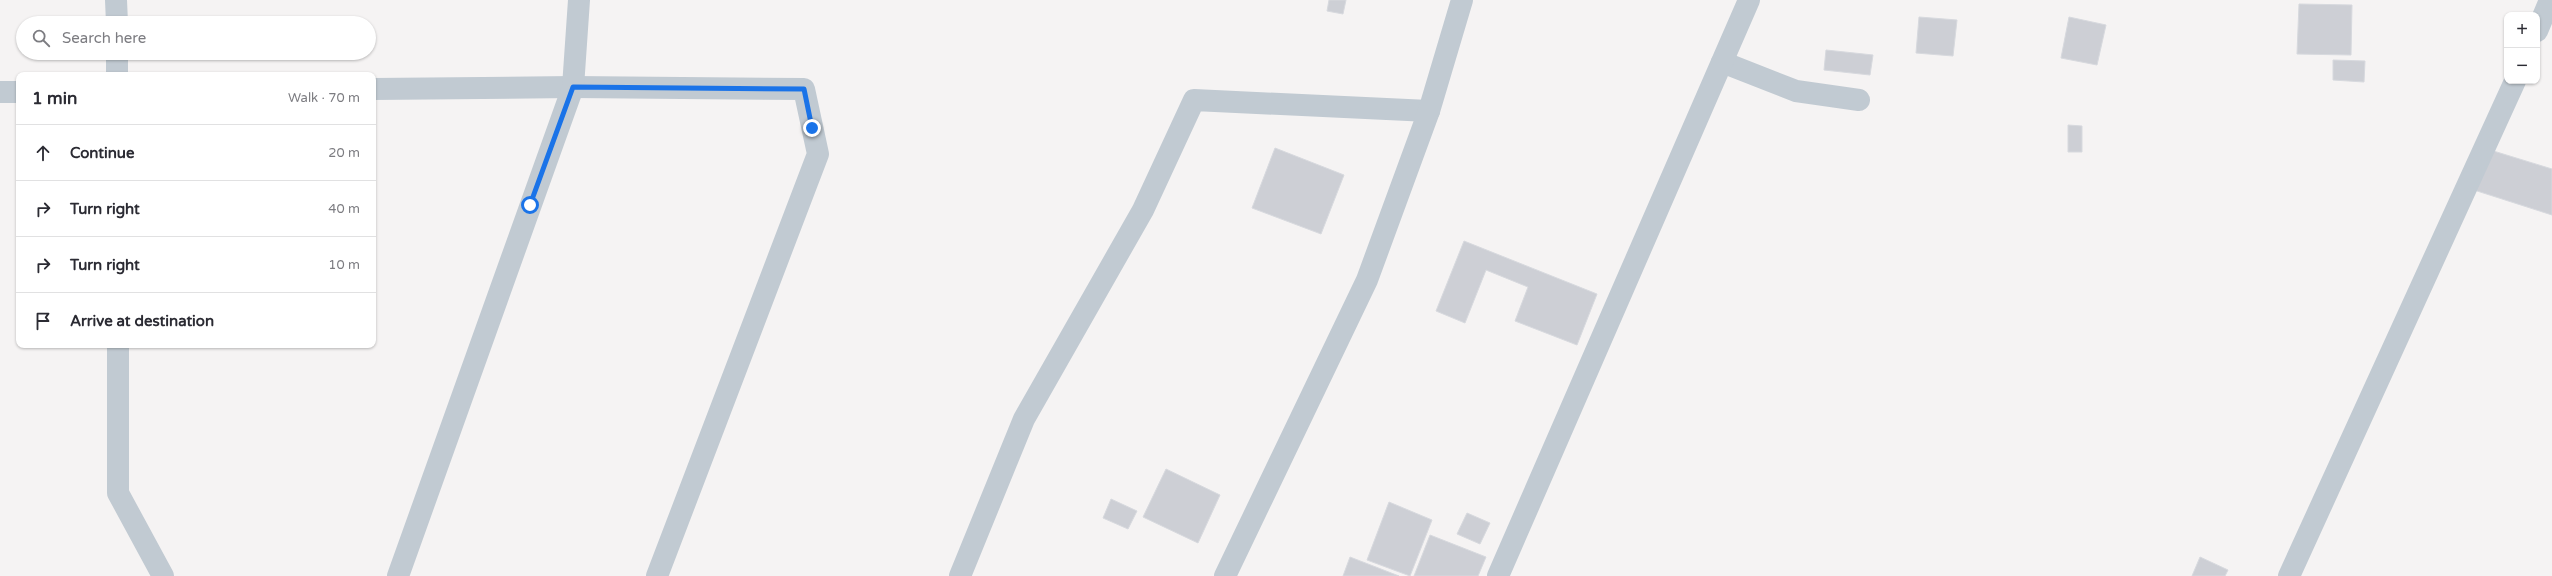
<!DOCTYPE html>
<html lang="en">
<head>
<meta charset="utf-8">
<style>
	:root { --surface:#fff; --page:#f7f7f7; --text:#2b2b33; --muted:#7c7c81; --line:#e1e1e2 }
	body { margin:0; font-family:"Varela Round",sans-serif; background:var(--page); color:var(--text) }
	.controls { position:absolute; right:12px; top:12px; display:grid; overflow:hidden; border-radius:8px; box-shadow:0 1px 3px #0004 }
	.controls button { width:36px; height:36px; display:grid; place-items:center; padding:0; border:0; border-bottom:1px solid var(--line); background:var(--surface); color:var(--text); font:20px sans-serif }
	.stop { position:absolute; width:12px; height:12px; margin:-9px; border:3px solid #1a73e8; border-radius:50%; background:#fff }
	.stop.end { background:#1a73e8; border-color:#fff; box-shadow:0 1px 4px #0008 }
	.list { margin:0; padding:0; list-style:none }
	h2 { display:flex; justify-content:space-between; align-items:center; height:52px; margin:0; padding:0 16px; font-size:17px }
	h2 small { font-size:13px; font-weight:400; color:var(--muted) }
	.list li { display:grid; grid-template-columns:26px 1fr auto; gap:12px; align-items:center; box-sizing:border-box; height:56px; padding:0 16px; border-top:1px solid var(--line) }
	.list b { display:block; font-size:15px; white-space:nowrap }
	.list em { font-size:13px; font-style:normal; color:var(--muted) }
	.icon { flex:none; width:22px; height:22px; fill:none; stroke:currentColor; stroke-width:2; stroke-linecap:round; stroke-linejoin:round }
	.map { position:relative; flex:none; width:2552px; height:576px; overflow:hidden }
	.search { position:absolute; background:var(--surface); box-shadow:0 1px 3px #0004; left:16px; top:16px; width:360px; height:44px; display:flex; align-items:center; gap:10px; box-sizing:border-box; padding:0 14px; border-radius:22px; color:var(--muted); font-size:15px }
	.panel { position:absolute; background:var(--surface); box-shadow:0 1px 3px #0004; left:16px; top:72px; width:360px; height:276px; border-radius:8px }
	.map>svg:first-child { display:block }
	.building { fill:#cdcfd5; stroke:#d7d9de }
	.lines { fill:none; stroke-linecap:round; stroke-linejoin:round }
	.street { stroke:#c1cad2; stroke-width:22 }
	.route { stroke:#1a73e8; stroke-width:5 }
</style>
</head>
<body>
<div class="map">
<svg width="2552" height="576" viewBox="0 0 2552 576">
	<rect width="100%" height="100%" fill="#f5f3f3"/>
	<!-- building -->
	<g class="building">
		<polygon points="1329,0 1346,0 1343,14 1327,11"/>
		<polygon points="2299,4 2352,5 2351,55 2297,54"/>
		<polygon points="1919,17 1957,20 1953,56 1916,53"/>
		<polygon points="2069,17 2106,25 2097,65 2061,58"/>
		<polygon points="1826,50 1873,55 1870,75 1824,70"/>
		<polygon points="2333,60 2365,61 2364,82 2333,80"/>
		<polygon points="2068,125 2082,126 2082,152 2068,152"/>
		<polygon points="1275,148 1344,175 1321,234 1252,208"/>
		<polygon points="2487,149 2552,169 2552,215 2474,190"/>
		<polygon points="1464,241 1597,294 1577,345 1515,321 1528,287 1486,270 1465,323 1436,311"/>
		<polygon points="1166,469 1220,495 1198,543 1143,517"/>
		<polygon points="1111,499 1137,511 1128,529 1103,518"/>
		<polygon points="1389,502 1432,520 1410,576 1367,560"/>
		<polygon points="1467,513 1490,523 1480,544 1457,534"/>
		<polygon points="1430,535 1486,557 1478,576 1414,576"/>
		<polygon points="1350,557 1399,576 1343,576"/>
		<polygon points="2200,557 2228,570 2225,576 2192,576"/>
	</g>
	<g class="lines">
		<!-- street -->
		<g class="street">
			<polyline points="116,0 117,23"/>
			<polyline points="2537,31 2550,0"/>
			<polyline points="117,53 117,75"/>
			<polyline points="1722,62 1796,91 1859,100"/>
			<polyline points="373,89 573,87 804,89 818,154 657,576"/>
			<polyline points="0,92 19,92"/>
			<polyline points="118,345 118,493 163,576"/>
			<polyline points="398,576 573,87 579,0"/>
			<polyline points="960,576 1024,419 1143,210 1194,100 1429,111"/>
			<polyline points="1225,576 1367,280 1429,111 1462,0"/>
			<polyline points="1498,576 1749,0"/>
			<polyline points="2289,576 2515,81"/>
		</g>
	</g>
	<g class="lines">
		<!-- route -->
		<polyline class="route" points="530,205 573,87 804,89 812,128"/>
	</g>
</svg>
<div class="controls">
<button>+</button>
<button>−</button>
</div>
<div class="stop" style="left:530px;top:205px"></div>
<div class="stop end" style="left:812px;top:128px"></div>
<div class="search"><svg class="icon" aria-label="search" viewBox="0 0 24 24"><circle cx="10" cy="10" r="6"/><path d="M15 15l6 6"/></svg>Search here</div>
<section class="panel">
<h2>1 min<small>Walk · 70 m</small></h2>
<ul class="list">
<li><svg class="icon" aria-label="ahead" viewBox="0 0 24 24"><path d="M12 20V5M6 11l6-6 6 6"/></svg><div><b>Continue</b></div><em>20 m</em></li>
<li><svg class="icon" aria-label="right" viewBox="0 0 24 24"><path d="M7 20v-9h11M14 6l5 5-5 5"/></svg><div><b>Turn right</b></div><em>40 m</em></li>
<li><svg class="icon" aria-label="right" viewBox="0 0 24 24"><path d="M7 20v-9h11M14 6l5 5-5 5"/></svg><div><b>Turn right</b></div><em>10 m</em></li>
<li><svg class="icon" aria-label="arrive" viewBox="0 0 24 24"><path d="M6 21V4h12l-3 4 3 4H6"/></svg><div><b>Arrive at destination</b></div></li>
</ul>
</section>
</div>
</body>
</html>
